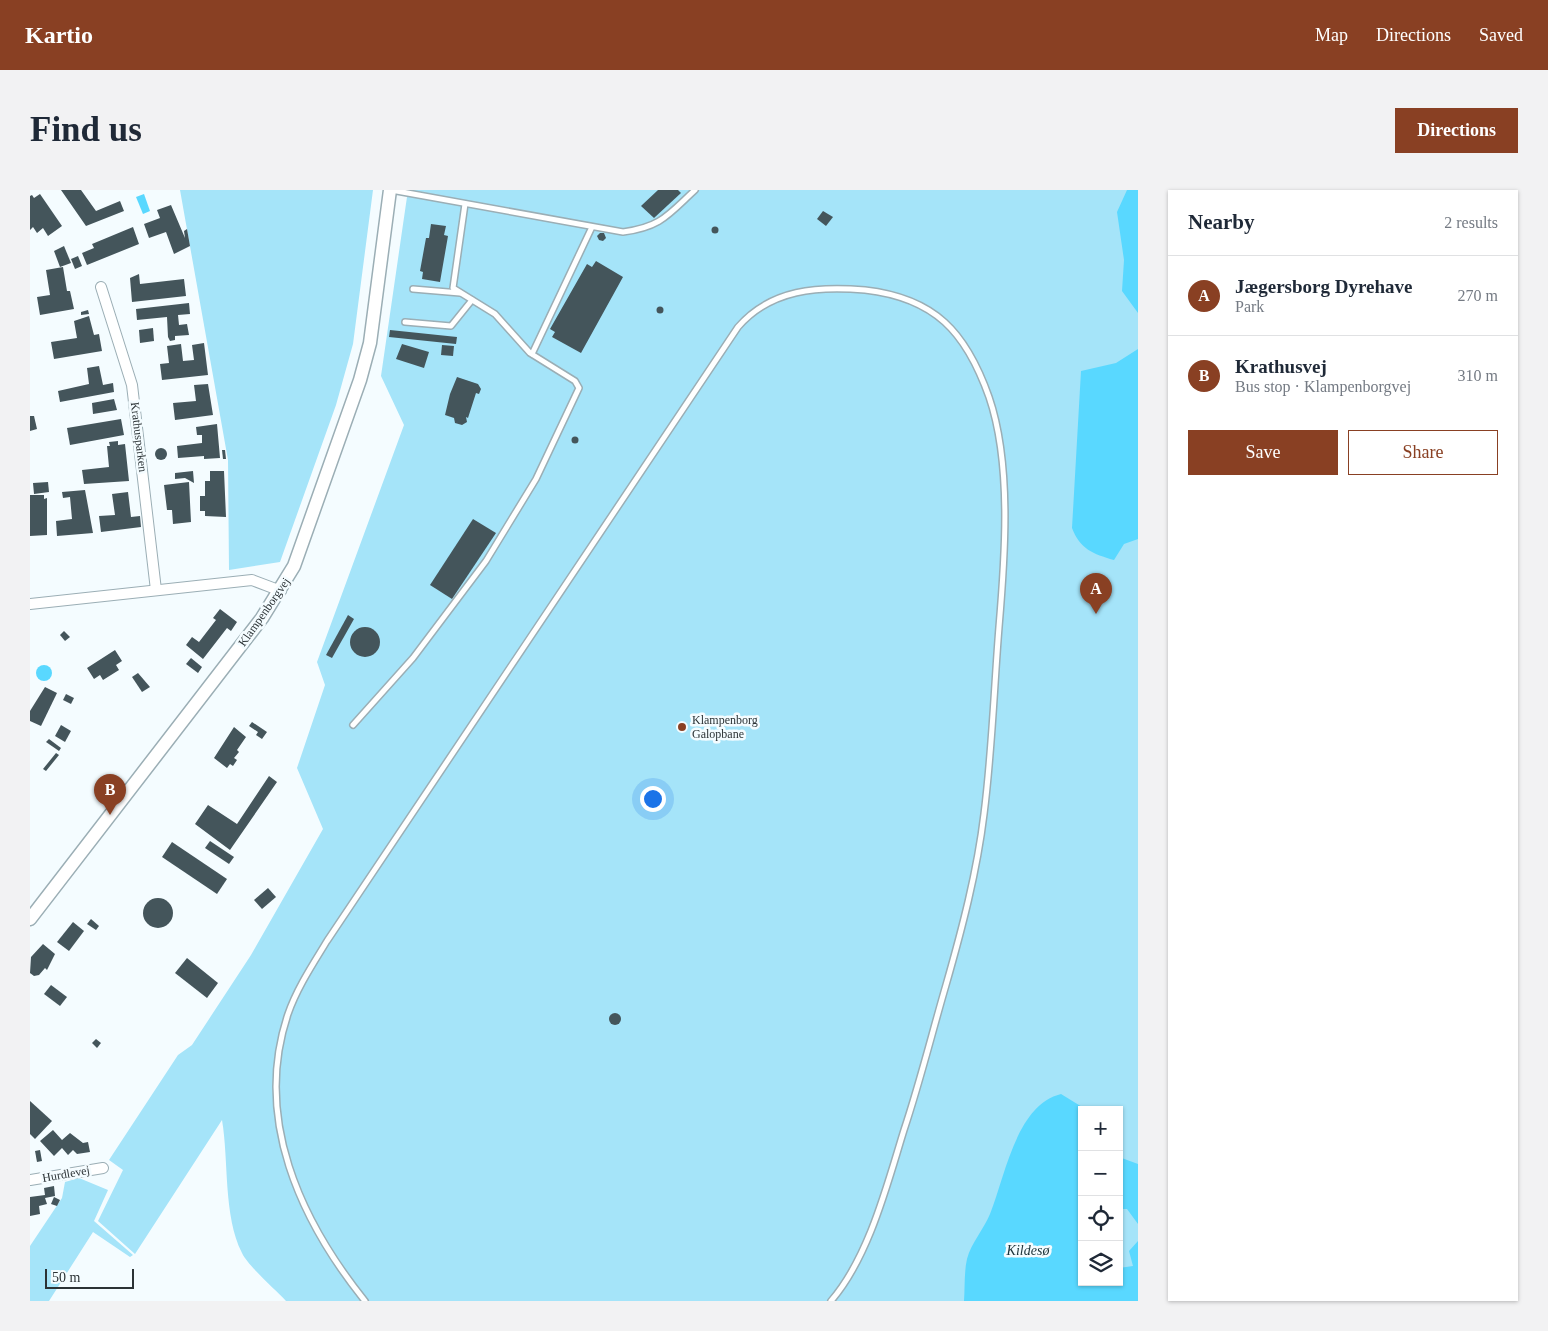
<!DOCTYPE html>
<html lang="en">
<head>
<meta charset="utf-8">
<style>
	:root { --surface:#fff; --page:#f2f2f3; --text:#1f2937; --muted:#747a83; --line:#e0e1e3; --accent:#894023 }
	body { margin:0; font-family:Georgia,serif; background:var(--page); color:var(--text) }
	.controls { position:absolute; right:15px; bottom:15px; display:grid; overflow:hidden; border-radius:0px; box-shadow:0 1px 4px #0004 }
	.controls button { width:45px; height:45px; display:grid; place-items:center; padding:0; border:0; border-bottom:1px solid var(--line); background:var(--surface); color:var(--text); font:25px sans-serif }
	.scale { position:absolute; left:15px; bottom:12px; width:89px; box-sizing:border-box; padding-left:5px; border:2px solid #2b3235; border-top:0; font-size:14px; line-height:18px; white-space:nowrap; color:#2b3235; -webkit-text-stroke:4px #f4fcff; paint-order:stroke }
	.you { position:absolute; left:622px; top:608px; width:18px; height:18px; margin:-12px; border:4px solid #fff; border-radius:50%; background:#1a73e8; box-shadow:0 0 0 8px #1a73e833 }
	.badge { display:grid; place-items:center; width:32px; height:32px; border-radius:50%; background:var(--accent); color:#fff; font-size:16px; font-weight:700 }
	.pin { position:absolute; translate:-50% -41px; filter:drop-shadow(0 1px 2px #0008) }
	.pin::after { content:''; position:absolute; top:26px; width:18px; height:15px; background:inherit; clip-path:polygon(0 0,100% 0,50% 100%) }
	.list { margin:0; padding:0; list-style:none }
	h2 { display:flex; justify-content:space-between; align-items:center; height:65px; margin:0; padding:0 20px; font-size:21px }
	h2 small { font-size:16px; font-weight:400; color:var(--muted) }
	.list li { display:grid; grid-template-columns:32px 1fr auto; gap:15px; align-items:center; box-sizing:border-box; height:80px; padding:0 20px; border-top:1px solid var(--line) }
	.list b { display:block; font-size:19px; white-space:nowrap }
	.list p { margin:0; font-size:16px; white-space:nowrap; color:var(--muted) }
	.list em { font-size:16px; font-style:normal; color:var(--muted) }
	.actions { display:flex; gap:10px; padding:15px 20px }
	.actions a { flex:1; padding:11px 0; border:1px solid var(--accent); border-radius:0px; text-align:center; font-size:18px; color:var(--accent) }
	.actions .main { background:var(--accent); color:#fff }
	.icon { flex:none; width:28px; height:28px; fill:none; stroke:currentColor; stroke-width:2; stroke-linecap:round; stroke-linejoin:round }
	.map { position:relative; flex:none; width:1108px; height:1111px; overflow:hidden; border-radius:0px }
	header { display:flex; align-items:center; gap:30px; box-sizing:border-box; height:70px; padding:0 25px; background:var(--accent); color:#fff }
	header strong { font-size:24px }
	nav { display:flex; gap:28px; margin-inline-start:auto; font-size:18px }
	.intro { display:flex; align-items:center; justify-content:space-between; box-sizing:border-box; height:120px; padding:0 30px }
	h1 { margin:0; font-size:35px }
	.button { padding:12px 22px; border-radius:0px; background:var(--accent); color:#fff; font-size:18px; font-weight:700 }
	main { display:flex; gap:30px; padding:0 30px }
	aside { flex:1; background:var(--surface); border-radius:0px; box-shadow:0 1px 4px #0004 }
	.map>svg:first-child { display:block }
	.green { fill:#a5e4f9; fill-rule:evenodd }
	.water { fill:#59d8ff }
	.building { fill:#44555b }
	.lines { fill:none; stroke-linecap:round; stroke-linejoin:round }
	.service-casing { stroke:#9baeb5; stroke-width:8 }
	.minor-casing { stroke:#9baeb5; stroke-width:12 }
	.tertiary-casing { stroke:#9baeb5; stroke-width:15 }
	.service { stroke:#fff; stroke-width:5 }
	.minor { stroke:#fff; stroke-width:10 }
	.tertiary { stroke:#fff; stroke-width:12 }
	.poi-dot { fill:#894023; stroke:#f4fcff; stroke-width:2 }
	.labels { text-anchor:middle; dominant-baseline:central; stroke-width:5; stroke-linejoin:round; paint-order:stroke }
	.street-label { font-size:12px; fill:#2b3235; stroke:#f4fcff }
	.poi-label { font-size:12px; fill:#2b3235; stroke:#f4fcff; text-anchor:start }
	.water-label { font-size:14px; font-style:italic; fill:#1c3239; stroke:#f4fcff }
</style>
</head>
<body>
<header>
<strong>Kartio</strong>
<nav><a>Map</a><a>Directions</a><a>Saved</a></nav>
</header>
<div class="intro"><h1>Find us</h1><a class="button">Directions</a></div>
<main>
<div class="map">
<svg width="1108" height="1111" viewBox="0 0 1108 1111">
	<rect width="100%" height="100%" fill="#f4fcff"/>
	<!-- green -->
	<g class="green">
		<polygon points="150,0 343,0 323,154 306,215 250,372 199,380 198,270"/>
		<path d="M378 0H1108V1111H256C246 1100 218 1076 212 1063 193 1025 199 971 192 930L105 1064 68 1031 93 980 79 970 148 865 162 855 221 765 293 639 267 578 295 495 287 472 374 235 351 186ZM1052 920H1089V1092H1052Z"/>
		<polygon points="49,988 78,1000 64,1031 103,1065 100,1067 63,1042 19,1111 0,1111 0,1056 32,1008 35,992"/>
	</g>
	<!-- water -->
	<g class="water">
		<polygon points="1097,0 1108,0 1108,123 1092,101 1094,70 1087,22"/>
		<polygon points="114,4 120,21 113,24 106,7"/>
		<path d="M1108 159V349L1094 354 1084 370C1063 364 1050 359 1042 338L1051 181 1086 173Z"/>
		<circle cx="14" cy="483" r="8"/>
		<path d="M1031 904 1057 920H1052V1043L1048 1053 1052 1057V1092H1089V1078L1103 1076 1099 1061 1108 1051V1111H934C935 1098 934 1082 937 1069 941 1053 954 1039 960 1024 975 987 986 915 1031 904Z"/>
		<polygon points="1089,967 1108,974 1108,1034 1097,1019 1089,1019"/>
	</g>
	<!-- building -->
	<g class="building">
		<polygon points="31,0 51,0 66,21 90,11 94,21 56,36"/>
		<polygon points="628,0 648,0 651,3 624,28 611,16"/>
		<polygon points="10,4 32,36 18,46 13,38 7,43 3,37 0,40 0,6 2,5 4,8"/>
		<polygon points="141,15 155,48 154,41 157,39 160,56 144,64 136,42 119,48 114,34 130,28 127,20"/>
		<polygon points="793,21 803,27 796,36 787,29"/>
		<polygon points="401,34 416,36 414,45 418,46 410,92 392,89 393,82 390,81 396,48 399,48"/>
		<circle cx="685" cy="40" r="3.5"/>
		<polygon points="103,37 109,54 57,75 52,63 64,58 62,54"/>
		<polygon points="570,43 574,43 576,48 573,51 569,50 567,46"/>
		<polygon points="34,56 41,73 30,77 24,61"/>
		<polygon points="48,66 52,76 45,79 41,69"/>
		<polygon points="566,71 593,87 551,163 522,147 525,142 520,139 557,74 562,77"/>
		<polygon points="33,77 37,101 40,101 44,119 10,125 7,107 20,105 16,80"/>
		<polygon points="109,84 110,94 154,89 156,106 102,112 100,88"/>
		<polygon points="159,113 160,124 148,125 149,135 157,134 159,145 145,146 145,150 140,151 138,147 137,127 107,130 106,119"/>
		<circle cx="630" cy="120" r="3.5"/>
		<polygon points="58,120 59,124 51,125 51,122"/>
		<polygon points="59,126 64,145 69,144 72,161 24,169 21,152 47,148 44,131"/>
		<polygon points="123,138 124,151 110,153 109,140"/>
		<polygon points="360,140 427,147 426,154 359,147"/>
		<polygon points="174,153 178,185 132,190 130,174 139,173 137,156 151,154 153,171 164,170 162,155"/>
		<polygon points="372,154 399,162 394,178 366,169"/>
		<polygon points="412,155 424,156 423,166 411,165"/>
		<polygon points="69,176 73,195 83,193 84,202 30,212 28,201 59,194 57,178"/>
		<polygon points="427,187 448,194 451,199 449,204 446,203 438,228 436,227 437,232 432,235 425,233 424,228 415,225 420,204"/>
		<polygon points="178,194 183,225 145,230 143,213 166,211 164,195"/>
		<polygon points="84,209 87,220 63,224 62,213"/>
		<polygon points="0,226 4,226 7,239 0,241"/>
		<polygon points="91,229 94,245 40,255 37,238"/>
		<polygon points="187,234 190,268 174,269 174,266 148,268 147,256 172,253 172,245 167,245 166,237"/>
		<circle cx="545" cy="250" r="3.5"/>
		<polygon points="88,251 88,255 95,254 99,291 54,294 52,280 79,277 77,256 80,256 79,252"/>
		<circle cx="131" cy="264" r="6"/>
		<polygon points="192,260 195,260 196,269 193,269"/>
		<polygon points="163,281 164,293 155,288 145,289 145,283"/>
		<polygon points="180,281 194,281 196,327 175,326 175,321 170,321 170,306 175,306 175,291 180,291"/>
		<polygon points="18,292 19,302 4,304 3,293"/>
		<polygon points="159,292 161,332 143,334 142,320 137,320 134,295"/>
		<polygon points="55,300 63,343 27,346 26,331 42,329 40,307 33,308 32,302"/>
		<polygon points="98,302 101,327 110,326 111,337 71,342 69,326 85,325 82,304"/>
		<polygon points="0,305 14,305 14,309 17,308 17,345 0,346"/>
		<polygon points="443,329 466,343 422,409 400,395"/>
		<polygon points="190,419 207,432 201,441 197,438 173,469 156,455 162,447 169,452 186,430 183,428"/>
		<polygon points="318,425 324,429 302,468 296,465"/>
		<circle cx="335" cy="452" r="15"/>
		<polygon points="34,441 40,447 35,451 30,445"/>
		<polygon points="85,460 92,471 86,475 89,480 73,490 70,485 64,489 57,478"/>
		<polygon points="161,468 172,477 168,483 156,474"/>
		<polygon points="108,483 120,497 112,502 102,487"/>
		<polygon points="15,497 27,503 11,536 0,531 0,521"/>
		<polygon points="36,504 44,508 41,514 33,510"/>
		<polygon points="222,532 237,542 232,549 226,545 228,542 219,536"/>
		<polygon points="31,535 41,541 35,552 25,546"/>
		<polygon points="204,537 216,547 207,560 209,562 204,568 207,570 203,576 200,574 197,578 184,568"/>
		<polygon points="19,549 31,558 29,561 16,552"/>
		<polygon points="26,563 29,565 16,581 13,579"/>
		<polygon points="239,586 247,592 200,660 165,634 178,615 207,634"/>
		<polygon points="180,651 204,667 199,674 175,658"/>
		<polygon points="142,652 197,689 187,704 132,667"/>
		<polygon points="238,698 246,707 232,719 224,710"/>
		<circle cx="128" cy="723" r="15"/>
		<polygon points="61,729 69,736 66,740 57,734"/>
		<polygon points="43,732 54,741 39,761 27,752"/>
		<polygon points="13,754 25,764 17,780 15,778 9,785 4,786 0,783 1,767"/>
		<polygon points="157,768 188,793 177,808 145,783"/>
		<polygon points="21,795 37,807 30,816 14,804"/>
		<circle cx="585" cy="829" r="6"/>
		<polygon points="66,849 71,853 67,858 62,853"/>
		<polygon points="0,911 22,931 5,949 0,944"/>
		<polygon points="23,940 32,950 40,943 53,953 58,952 60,962 47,964 43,960 38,965 32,958 24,966 10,951"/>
		<polygon points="10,960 12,971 7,972 5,961"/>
		<polygon points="24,996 25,1006 15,1008 17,1014 9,1016 10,1024 0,1026 0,1007 15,1005 14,998"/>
		<polygon points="24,1007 30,1010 27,1016 21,1014"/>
	</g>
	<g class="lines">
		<defs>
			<g id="service">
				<path d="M361 0 593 42C631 37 638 25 665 0"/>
				<polyline points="383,99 430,103"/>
				<polyline points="375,132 421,136 442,110"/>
				<polyline points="502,164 562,37"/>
				<polyline points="323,535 383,468 456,371 506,289 549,198 545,191 500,163 465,124 423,98 435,14"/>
				<path d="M335 1111C270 1030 223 928 258 824 267 798 283 774 297 751L708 137C741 99 788 96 835 100 905 108 936 142 959 207 982 274 975 367 969 437 964 499 962 562 954 624 947 682 932 739 916 795 902 843 890 892 874 940 857 995 839 1067 801 1111"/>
			</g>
			<g id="minor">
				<polyline points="71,97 102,195 126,400"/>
				<polyline points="0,414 222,390 251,401"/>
				<polyline points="0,990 73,978"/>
			</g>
			<polyline id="tertiary" points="0,729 232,428 264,376 330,190 340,153 360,0"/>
		</defs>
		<!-- service casing -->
		<use href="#service" class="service-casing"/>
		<!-- minor casing -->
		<use href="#minor" class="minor-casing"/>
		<!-- tertiary casing -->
		<use href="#tertiary" class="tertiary-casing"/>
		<!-- service -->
		<use href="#service" class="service"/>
		<!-- minor -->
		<use href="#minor" class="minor"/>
		<!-- tertiary -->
		<use href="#tertiary" class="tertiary"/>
	</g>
	<!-- markers -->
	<circle class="poi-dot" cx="652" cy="537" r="5"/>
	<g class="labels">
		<!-- street labels -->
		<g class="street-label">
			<text transform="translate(109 247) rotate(83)">Krathusparken</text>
			<text transform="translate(234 422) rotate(-55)">Klampenborgvej</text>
			<text transform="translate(36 984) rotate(-10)">Hurdlevej</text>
		</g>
		<!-- poi labels -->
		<g class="poi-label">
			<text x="662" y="530">Klampenborg<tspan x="662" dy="14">Galopbane</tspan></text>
		</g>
		<!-- water labels -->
		<g class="water-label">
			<text x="998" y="1060">Kildesø</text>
		</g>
	</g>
</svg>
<div class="controls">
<button>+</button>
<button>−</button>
<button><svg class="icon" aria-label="locate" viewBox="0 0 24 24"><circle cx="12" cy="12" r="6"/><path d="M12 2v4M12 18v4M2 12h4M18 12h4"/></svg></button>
<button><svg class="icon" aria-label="layers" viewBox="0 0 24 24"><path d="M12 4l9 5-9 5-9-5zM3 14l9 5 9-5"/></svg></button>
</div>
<div class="scale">50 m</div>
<div class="you"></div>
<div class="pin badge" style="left:1066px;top:424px">A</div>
<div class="pin badge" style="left:80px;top:625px">B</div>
</div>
<aside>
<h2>Nearby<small>2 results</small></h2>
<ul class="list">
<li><span class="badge">A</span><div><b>Jægersborg Dyrehave</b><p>Park</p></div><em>270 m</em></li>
<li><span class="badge">B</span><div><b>Krathusvej</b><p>Bus stop · Klampenborgvej</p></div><em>310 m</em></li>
</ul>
<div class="actions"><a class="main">Save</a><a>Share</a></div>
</aside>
</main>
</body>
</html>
